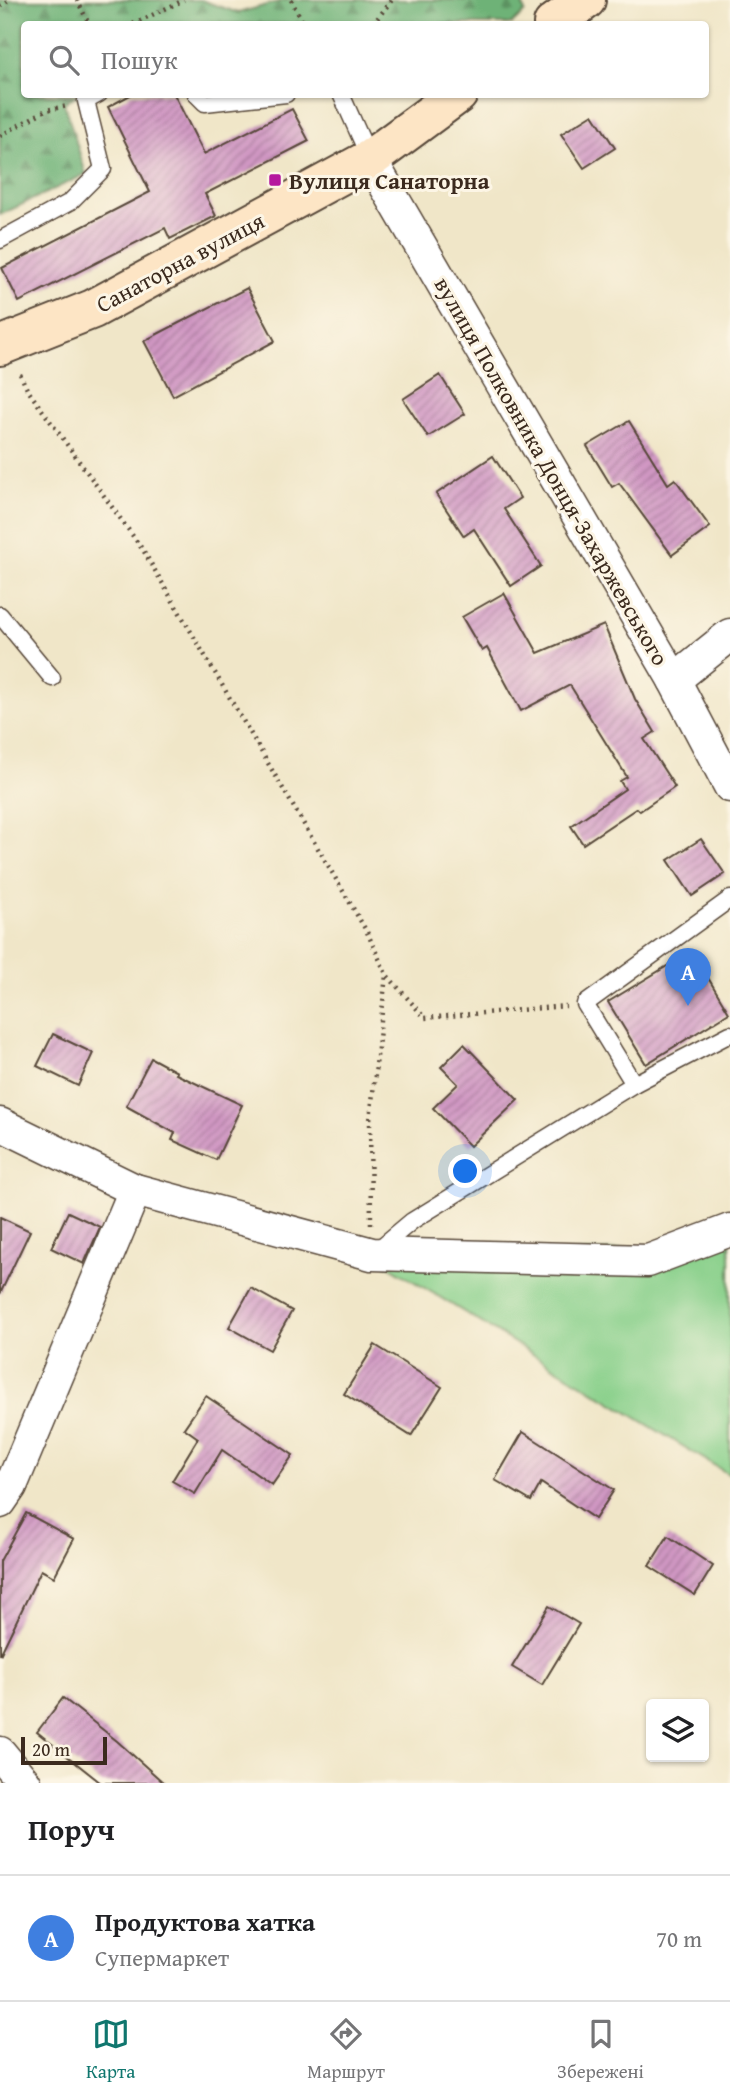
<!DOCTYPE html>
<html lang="uk">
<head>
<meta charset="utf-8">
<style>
	:root { --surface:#fff; --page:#f6f6f6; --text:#202124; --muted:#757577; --line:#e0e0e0; --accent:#0f766e }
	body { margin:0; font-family:"Gentium Book Plus",serif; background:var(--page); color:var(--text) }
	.controls { position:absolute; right:21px; bottom:21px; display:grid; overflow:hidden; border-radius:7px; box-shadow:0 2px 5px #0004 }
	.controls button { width:63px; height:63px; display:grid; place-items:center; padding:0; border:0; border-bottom:2px solid var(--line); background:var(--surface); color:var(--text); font:35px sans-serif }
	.scale { position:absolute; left:21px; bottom:18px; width:86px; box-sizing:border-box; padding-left:7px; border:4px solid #3b2a1e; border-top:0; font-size:19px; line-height:24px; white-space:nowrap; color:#3b2a1e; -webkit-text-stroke:5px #fcf5e5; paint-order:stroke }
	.you { position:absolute; left:466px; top:1172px; width:24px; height:24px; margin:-18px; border:5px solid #fff; border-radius:50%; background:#1a73e8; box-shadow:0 0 0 10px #1a73e833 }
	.badge { display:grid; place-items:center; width:46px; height:46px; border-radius:50%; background:var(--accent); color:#fff; font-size:23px; font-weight:700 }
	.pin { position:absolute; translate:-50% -58px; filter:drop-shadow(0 2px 4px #0008) }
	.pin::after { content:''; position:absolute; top:37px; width:24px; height:21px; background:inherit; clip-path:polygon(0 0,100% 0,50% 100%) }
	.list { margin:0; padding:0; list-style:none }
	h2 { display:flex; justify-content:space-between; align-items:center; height:91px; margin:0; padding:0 28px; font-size:30px }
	h2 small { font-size:23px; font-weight:400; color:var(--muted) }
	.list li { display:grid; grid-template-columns:46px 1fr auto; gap:21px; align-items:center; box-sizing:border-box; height:126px; padding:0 28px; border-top:2px solid var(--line) }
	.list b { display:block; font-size:26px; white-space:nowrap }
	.list p { margin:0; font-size:23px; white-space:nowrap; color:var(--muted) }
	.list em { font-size:23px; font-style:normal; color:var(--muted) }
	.icon { flex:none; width:38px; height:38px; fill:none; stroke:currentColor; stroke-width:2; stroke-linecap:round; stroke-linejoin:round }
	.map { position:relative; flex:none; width:730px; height:1783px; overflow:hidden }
	.search { position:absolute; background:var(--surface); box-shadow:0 2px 5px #0004; left:21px; right:21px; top:21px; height:77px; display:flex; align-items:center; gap:18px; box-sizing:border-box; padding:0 24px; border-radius:7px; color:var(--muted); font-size:26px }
	.sheet { height:217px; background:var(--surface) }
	nav { display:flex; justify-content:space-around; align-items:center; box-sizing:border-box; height:98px; border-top:2px solid var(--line); background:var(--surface); font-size:19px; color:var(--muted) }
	nav a { display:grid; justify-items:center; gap:4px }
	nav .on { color:var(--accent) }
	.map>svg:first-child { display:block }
	.grass { fill:#89d08b; stroke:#627d54; stroke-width:2 }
	.forest { fill:url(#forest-firs); stroke:#546e4a; stroke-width:2 }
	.building { fill:url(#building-hatch) }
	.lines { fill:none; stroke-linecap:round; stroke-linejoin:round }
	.lane-casing { stroke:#564638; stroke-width:19 }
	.street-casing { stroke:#564638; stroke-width:35 }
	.secondary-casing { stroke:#564638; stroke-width:42 }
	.path { stroke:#564638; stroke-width:4.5; stroke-dasharray:2 5; stroke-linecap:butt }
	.lane { stroke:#fff; stroke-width:16 }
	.street { stroke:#fff; stroke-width:32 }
	.secondary { stroke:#fde5c5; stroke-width:38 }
	.poi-dot { fill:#b5179e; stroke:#fcf5e5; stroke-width:2.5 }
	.labels { text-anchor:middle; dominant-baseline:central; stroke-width:6; stroke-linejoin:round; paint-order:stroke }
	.poi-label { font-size:23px; font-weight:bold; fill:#3b2a1e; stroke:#fcf5e5; text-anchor:start }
	.street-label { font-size:23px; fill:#3b2a1e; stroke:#fcf5e5 }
</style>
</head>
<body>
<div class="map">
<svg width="730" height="1783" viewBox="0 0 730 1783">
	<defs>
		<pattern id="forest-firs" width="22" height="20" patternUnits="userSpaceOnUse" patternTransform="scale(1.75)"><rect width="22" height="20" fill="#6eb277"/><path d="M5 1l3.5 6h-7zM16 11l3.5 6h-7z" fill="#5c9161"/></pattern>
		<pattern id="building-hatch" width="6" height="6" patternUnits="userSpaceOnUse" patternTransform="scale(1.75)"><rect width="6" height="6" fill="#d097c3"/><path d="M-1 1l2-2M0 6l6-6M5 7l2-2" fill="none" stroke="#aa7b9e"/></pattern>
	</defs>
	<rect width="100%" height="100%" fill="#fcf5e5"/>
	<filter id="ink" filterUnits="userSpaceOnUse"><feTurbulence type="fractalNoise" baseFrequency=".0143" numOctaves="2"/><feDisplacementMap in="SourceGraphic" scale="14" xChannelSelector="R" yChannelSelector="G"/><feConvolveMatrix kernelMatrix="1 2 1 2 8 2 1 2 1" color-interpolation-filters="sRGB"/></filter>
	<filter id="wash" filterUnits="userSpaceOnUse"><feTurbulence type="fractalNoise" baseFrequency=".00686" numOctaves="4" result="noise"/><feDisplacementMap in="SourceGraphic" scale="28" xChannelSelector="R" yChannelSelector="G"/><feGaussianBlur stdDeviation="1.57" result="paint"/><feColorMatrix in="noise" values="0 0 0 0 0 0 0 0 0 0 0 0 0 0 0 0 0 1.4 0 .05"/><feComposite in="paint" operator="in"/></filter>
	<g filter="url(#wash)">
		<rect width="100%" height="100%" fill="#f0e6c8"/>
		<!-- grass -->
		<polygon class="grass" points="730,1243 730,1475 384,1263"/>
		<!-- forest -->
		<polygon class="forest" points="0,0 201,0 238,13 285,0 521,0 525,12 512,24 24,24 24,94 77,95 64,103 86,174 0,215"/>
		<g id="blocks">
			<!-- building -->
			<g class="building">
				<polygon points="132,94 174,94 204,154 292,109 309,141 205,194 216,216 170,239 165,228 19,302 2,268 150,192 108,107"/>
				<polygon points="593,114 615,148 584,168 561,134"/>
				<polygon points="247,288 275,341 173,396 144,341"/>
				<polygon points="440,375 465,414 428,437 403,399"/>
				<polygon points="629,421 668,484 675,479 710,527 672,555 619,483 612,487 587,446"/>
				<polygon points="493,456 520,498 504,509 541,566 511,586 474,529 464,536 436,494"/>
				<polygon points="504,593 538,653 604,625 635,699 655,732 644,739 675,787 640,811 637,808 583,844 571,826 625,789 620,781 627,777 570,685 521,711 487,648 482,651 462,617"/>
				<polygon points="701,839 725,874 692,896 668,860"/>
				<polygon points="692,951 729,1013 646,1064 608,1002"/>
				<polygon points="53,1034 93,1053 78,1086 37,1066"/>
				<polygon points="464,1044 518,1100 470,1146 433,1108 458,1084 441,1067"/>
				<polygon points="151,1058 177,1072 176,1074 242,1105 216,1160 172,1140 175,1133 126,1106"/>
				<polygon points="68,1212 100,1227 84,1264 51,1248"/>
				<polygon points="0,1217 30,1231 0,1294"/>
				<polygon points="251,1288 292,1311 270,1350 229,1327"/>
				<polygon points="375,1345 442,1387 411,1436 344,1394"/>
				<polygon points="206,1396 293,1455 272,1485 222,1450 195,1494 172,1481 198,1438 184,1428"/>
				<polygon points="523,1432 614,1490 595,1519 541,1483 531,1501 495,1480"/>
				<polygon points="26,1513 74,1539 54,1577 41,1570 0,1655 0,1561"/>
				<polygon points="668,1536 713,1566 695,1595 649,1566"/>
				<polygon points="549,1606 579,1624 542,1685 512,1667"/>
				<polygon points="63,1698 117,1741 164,1783 101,1783 37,1732"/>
			</g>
		</g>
	</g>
	<g filter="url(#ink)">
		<use href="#blocks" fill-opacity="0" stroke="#564638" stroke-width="2"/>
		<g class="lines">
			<defs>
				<g id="lane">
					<polyline points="196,94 205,103 286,94"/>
					<polyline points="341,94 370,159"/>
					<polyline points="0,240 70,202 103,169 86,101 99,94"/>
					<polyline points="0,615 52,678"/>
					<polyline points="730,899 585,1004 634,1084 730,1034"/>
					<polyline points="375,1252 412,1221 634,1084"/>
				</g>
				<g id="street">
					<polyline points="370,159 674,680 730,786"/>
					<polyline points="674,680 730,635"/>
					<polyline points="0,1124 135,1190 372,1254 648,1261 730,1230"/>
					<polyline points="0,1502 11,1486 135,1190"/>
					<polyline points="0,1753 25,1783"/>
				</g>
				<g id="secondary">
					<polyline points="553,24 586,0"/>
					<polyline points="0,346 93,309 370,159 458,94"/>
				</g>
			</defs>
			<!-- lane casing -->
			<use href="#lane" class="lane-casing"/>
			<!-- street casing -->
			<use href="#street" class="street-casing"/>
			<!-- secondary casing -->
			<use href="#secondary" class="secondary-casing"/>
			<!-- path -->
			<g class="path">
				<polyline points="77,0 89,24"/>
				<polyline points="291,0 304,24"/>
				<polyline points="0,6 9,0"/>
				<polyline points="133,24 184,0"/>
				<polyline points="373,24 392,0"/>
				<polyline points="0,136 46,110 68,106"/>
				<polyline points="20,374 27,389 143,550 367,932 386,974 425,1018 566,1006"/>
				<polyline points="371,1224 370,1120 386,975"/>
			</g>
			<!-- lane -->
			<use href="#lane" class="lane"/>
			<!-- street -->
			<use href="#street" class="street"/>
			<!-- secondary -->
			<use href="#secondary" class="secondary"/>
		</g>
	</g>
	<!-- markers -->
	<rect class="poi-dot" x="268" y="173" width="14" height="14" rx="3.5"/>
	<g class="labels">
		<!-- poi labels -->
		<g class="poi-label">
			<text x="289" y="180">Вулиця Санаторна</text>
		</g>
		<!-- street labels -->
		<g class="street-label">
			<text transform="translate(180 262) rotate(-28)">Санаторна вулиця</text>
			<text transform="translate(552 471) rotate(60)">вулиця Полковника Донця-Захаржевського</text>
		</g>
	</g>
</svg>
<div class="controls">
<button><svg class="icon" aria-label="layers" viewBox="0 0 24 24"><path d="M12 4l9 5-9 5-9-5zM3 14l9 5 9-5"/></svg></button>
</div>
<div class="scale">20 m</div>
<div class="you"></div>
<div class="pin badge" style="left:688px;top:1006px;background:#3f7fe0">A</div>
<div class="search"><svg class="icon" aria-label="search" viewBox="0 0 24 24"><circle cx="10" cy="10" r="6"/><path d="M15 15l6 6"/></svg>Пошук</div>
</div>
<section class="sheet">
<h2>Поруч<small></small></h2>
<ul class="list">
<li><span class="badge" style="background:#3f7fe0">A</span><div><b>Продуктова хатка</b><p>Супермаркет</p></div><em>70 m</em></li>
</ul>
</section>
<nav>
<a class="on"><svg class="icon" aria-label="map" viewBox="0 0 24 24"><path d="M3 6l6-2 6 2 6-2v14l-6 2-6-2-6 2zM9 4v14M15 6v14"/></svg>Карта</a>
<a><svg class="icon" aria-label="directions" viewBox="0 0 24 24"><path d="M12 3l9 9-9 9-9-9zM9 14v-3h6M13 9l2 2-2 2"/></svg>Маршрут</a>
<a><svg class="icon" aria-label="saved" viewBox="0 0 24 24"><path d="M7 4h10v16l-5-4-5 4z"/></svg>Збережені</a>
</nav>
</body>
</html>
